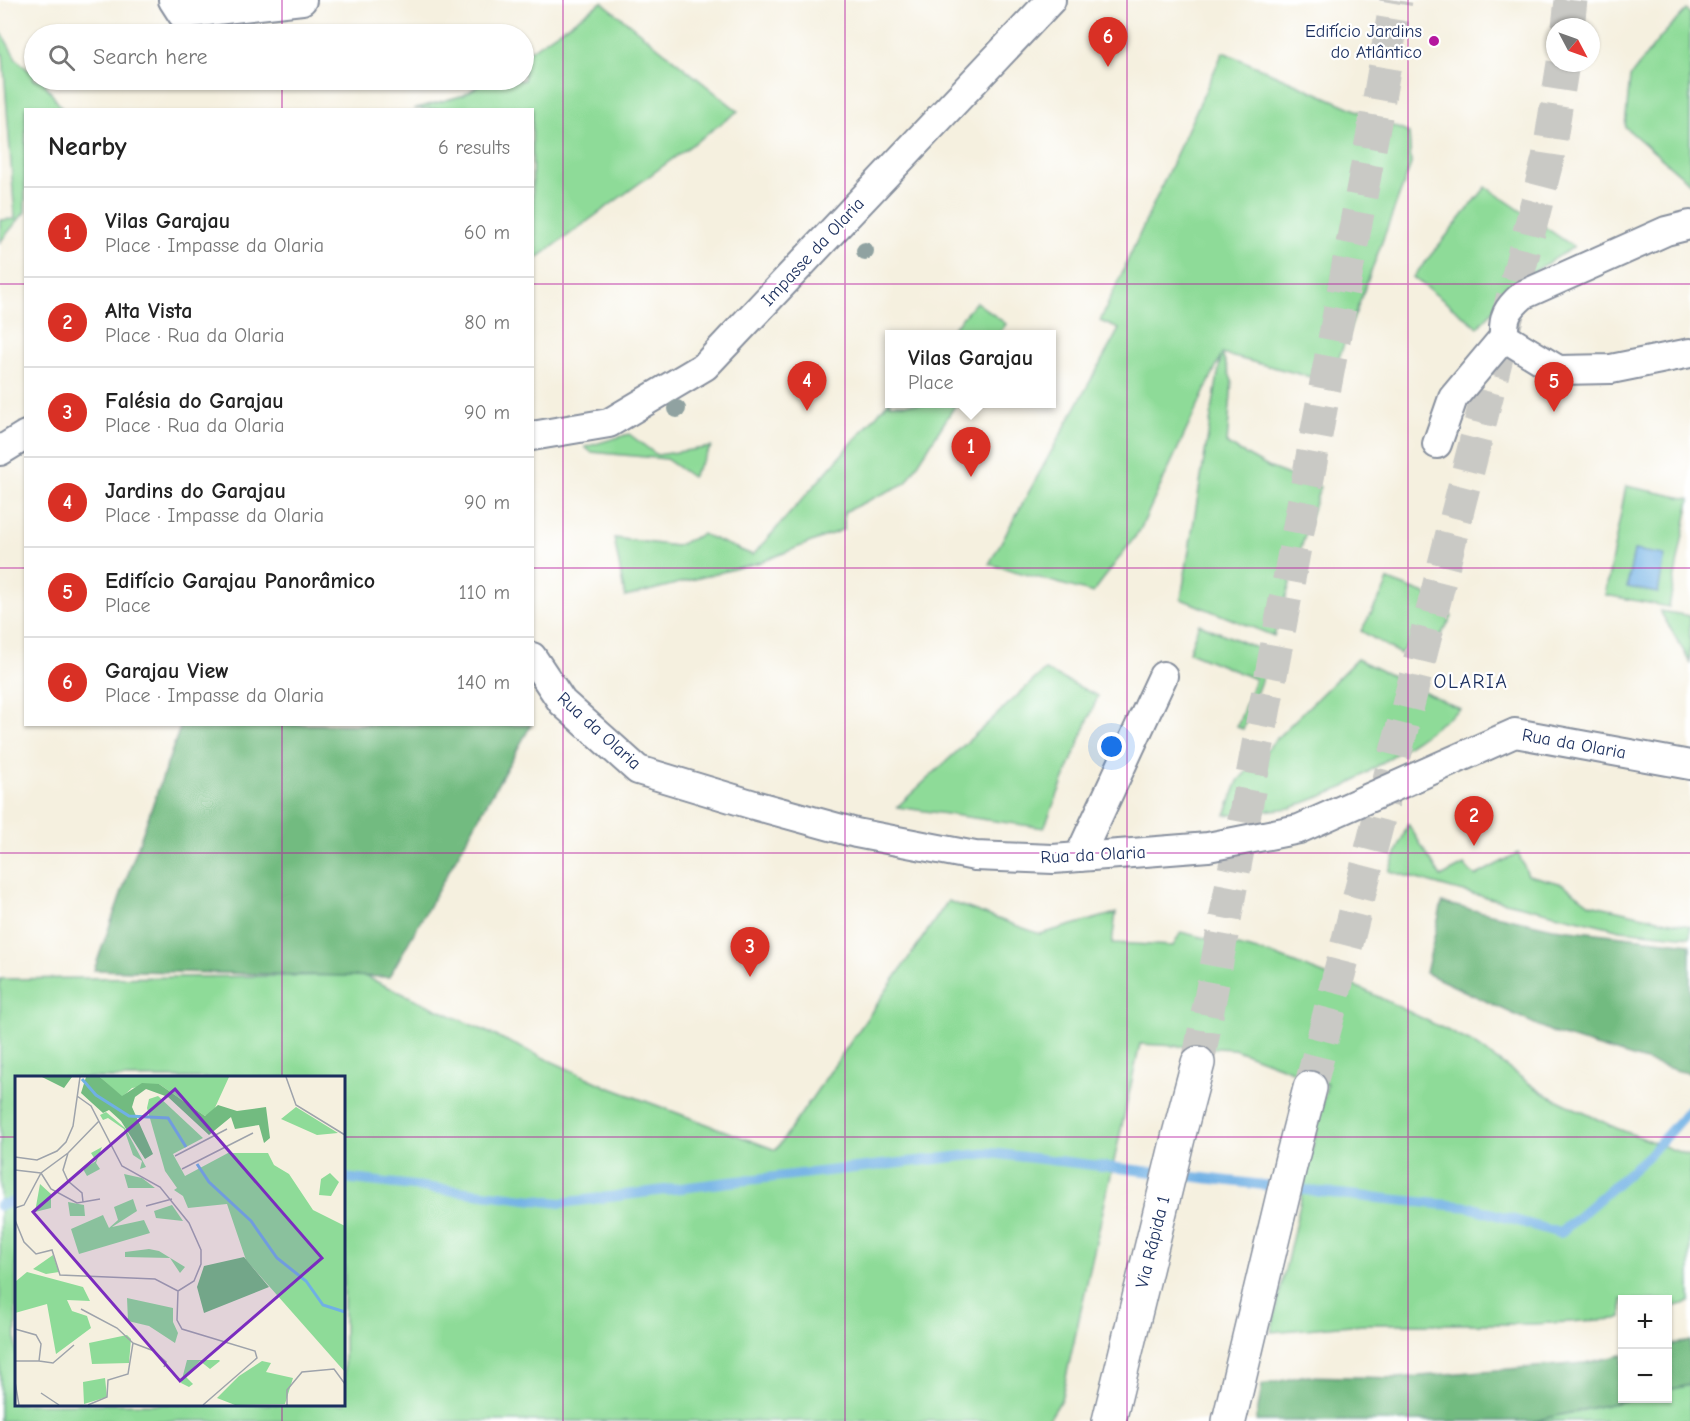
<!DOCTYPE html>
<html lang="en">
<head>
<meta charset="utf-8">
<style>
	:root { --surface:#fff; --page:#f6f6f6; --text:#222; --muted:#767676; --line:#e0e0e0; --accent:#d93025 }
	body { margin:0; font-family:"Comic Neue",sans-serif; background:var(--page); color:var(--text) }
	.controls { position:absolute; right:18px; bottom:18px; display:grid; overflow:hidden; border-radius:0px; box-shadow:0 2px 4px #0004 }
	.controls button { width:54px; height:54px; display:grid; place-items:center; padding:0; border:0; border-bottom:2px solid var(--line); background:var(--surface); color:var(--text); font:30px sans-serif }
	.compass { position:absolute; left:1546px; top:18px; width:54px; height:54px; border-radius:50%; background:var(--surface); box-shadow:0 2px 4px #0004; rotate:131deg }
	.you { position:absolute; left:1112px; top:747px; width:21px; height:21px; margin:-15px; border:4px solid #fff; border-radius:50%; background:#1a73e8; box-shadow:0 0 0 9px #1a73e833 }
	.badge { display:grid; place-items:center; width:39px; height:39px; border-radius:50%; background:var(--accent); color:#fff; font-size:20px; font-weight:700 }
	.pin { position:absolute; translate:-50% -50px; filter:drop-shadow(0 2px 3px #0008) }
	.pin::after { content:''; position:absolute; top:32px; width:21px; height:18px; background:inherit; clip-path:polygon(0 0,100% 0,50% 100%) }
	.popup { position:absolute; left:885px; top:330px; width:171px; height:78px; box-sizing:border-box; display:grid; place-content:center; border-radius:0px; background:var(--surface); filter:drop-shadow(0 2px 4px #0005); font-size:20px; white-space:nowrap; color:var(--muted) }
	.popup b { font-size:22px; color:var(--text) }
	.popup::after { content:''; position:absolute; left:50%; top:100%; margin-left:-12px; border:12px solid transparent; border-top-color:var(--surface) }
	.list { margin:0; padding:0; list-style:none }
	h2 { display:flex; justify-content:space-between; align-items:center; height:78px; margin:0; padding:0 24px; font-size:26px }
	h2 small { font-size:20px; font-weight:400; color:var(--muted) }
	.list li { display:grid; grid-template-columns:39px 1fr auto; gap:18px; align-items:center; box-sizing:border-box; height:90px; padding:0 24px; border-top:2px solid var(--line) }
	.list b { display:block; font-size:22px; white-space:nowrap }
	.list p { margin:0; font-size:20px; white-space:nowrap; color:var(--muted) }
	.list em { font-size:20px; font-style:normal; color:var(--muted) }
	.icon { flex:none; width:33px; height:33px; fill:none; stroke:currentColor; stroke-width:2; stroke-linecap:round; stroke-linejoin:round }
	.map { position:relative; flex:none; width:1690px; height:1421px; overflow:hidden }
	.search { position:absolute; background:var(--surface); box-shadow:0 2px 4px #0004; left:24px; top:24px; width:510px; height:66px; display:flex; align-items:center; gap:15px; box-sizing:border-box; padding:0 21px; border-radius:33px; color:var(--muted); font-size:22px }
	.panel { position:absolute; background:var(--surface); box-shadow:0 2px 4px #0004; left:24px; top:108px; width:510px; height:618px; border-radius:0px }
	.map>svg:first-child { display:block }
	.green { fill:#8edb98; stroke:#54857b; stroke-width:1.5; fill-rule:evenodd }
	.forest { fill:#72bb80; stroke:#46756f; stroke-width:1.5 }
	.water { fill:#70b0e4; stroke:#4670a1; stroke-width:1.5 }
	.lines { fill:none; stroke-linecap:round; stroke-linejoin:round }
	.stream { stroke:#70b0e4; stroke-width:10 }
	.trunk-tunnel { stroke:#c9c9c5; stroke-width:33; stroke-dasharray:33 16; stroke-linecap:butt }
	.minor-casing { stroke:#88909e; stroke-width:32 }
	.trunk-casing { stroke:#88909e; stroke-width:36 }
	.minor { stroke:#fff; stroke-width:28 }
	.trunk { stroke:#fff; stroke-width:33 }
	.tree { fill:#90a2a1 }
	.grid { fill:none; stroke:#b5179e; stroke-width:1.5; stroke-opacity:0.55 }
	.poi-dot { fill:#b5179e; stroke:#fff; stroke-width:2 }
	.labels { text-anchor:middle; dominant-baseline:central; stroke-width:4.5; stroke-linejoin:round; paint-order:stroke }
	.poi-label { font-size:18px; fill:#1b2f5e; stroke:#fff; text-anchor:end }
	.street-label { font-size:18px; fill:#1b2f5e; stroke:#fff }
	.neighbourhood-label { font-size:20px; letter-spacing:1.5px; fill:#1b2f5e; stroke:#fff }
	.inset-river { fill:none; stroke:#70b0e4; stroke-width:3 }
	.inset-road { fill:none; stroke:#9ea3ab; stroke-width:1.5 }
	.view { fill:#7b2cbf; fill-opacity:0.15; stroke:#7b2cbf; stroke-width:3 }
	.inset-edge { fill:none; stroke:#1b2f5e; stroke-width:3 }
</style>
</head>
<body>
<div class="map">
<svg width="1690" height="1421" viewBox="0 0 1690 1421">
	<rect width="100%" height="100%" fill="#fff"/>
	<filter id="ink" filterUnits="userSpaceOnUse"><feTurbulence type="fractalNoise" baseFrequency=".0167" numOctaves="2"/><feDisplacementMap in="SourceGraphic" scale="12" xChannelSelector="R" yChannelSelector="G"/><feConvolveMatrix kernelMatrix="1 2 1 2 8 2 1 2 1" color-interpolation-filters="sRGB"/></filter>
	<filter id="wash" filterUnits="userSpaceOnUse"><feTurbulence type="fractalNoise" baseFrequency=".008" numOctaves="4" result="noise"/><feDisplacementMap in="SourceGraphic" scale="24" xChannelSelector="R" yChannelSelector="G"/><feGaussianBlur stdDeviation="1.35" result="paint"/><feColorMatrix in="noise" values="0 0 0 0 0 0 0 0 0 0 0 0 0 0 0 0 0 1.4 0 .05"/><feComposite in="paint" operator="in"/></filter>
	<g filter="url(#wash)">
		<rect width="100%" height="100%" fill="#f5f0df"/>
		<!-- green -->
		<g class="green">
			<polygon points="602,2 738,111 533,261 532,110 414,109 464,95 487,80 524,80 524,55"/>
			<polygon points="1686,10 1690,14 1690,183 1625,127 1630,77 1658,40"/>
			<polygon points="0,30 17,60 34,75 34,80 41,80 43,81 62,109 26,110 25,212 0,242 0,220 15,219 3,54 0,54"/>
			<polygon points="1223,52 1409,133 1411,164 1330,382 1222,354 1232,381 1227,444 1268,467 1320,487 1274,636 1181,599 1221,356 1140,530 1093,593 989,564 1119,329 1100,321"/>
			<polygon points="1486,187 1574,247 1525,277 1478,327 1413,277"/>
			<polygon points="976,302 1006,324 999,334 948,334"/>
			<polygon points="890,400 890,404 956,404 906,483 844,512 844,529 761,562 625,597 614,538 676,546 702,534 753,555"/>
			<polygon points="629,434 657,455 711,447 692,477 666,459 591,452 585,447"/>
			<polygon points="1626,486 1690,499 1669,607 1605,595"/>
			<polygon points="1388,580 1425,594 1452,617 1433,648 1418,635 1400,654 1361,631 1385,588"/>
			<polygon points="1660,611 1690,616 1690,662"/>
			<polygon points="1199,624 1271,654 1243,729 1237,727 1255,679 1189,652"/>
			<polygon points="1357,659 1460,709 1417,740 1345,787 1291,808 1225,815 1238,781 1279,736"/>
			<polygon points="1045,670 1098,696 1044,828 897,807"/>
			<polygon points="1408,824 1441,877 1464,865 1475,876 1518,853 1528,875 1563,884 1590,904 1690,926 1690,937 1621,930 1452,889 1389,871"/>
			<path d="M948 901 1040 934 1116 913 1112 943 1173 946 1181 932 1274 955 1362 989 1471 1042 1543 1093 1616 1128 1690 1156V1302L1668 1308V1300H1622V1317L1616 1319 1535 1324H1363L1271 1332 1327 1084 1234 1049 1140 1044 1061 1400 1048 1421H0V979L362 975 608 1087 776 1150ZM16 1078H344V1404H16Z"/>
			<polygon points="1690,1385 1690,1421 1533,1421 1633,1399 1668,1398 1668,1390"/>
		</g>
		<!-- forest -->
		<g class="forest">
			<polygon points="181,725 181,724 531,725 389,977 94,970"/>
			<polygon points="1442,903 1553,928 1690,944 1690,1073 1679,1071 1556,1034 1426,973"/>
			<polygon points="1690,1340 1690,1385 1668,1390 1668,1346"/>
			<polygon points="1622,1355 1622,1398 1633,1399 1533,1421 1256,1421 1262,1385 1302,1376 1396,1378 1585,1363"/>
		</g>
		<!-- water -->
		<polygon class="water" points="1634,550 1665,555 1658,593 1627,587"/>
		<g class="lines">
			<!-- stream -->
			<g class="stream">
				<polyline points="344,1178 561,1203 729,1182 990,1153 1348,1195 1469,1207 1560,1233 1648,1156 1690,1109"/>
				<polyline points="0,1205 16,1202"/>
			</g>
		</g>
	</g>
	<g filter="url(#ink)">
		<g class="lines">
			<!-- trunk-tunnel -->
			<g class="trunk-tunnel">
				<polyline points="1568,27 1571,0"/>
				<polyline points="1198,1063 1375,122 1396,0"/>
				<polyline points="1310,1088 1548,158 1563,63"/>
			</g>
			<defs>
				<g id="minor">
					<polyline points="173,0 182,14 302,0"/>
					<polyline points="1504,337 1558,370 1611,369 1690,353"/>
					<polyline points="532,436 609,423 705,366 1051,0"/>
					<path d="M1437 444 1453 398 1504 337C1503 316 1507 309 1523 295L1666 231 1690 225"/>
					<polyline points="0,451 26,435"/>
					<polyline points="532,657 562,702 638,770 754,805 856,833 975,856 1053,859 1132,853 1208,847 1299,829 1515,733 1690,765"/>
					<polyline points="1079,857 1163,676"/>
				</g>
				<g id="trunk">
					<polyline points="1109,1421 1178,1138 1198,1063"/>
					<polyline points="1229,1421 1292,1158 1310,1088"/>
				</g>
			</defs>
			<!-- minor casing -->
			<use href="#minor" class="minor-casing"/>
			<!-- trunk casing -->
			<use href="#trunk" class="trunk-casing"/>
			<!-- minor -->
			<use href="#minor" class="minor"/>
			<!-- trunk -->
			<use href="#trunk" class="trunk"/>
		</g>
		<!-- trees -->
		<g class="tree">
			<circle cx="865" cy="251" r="9"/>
			<circle cx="677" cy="409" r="9"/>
		</g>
	</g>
	<!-- grid -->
	<path class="grid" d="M282 0V34M563 0V1421M845 0V1421M1127 0V1421M1408 0V1421M282 80V110M0 284H26M532 284H1690M0 568H26M532 568H1690M282 724V1078M0 853H1690M0 1137H16M344 1137H1690M282 1404V1421"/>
	<!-- markers -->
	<circle class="poi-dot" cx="1434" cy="41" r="6"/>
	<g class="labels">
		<!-- poi labels -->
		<g class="poi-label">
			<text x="1422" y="31">Edifício Jardins<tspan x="1422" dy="21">do Atlântico</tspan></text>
		</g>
		<!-- street labels -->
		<g class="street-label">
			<text transform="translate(813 252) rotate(-47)">Impasse da Olaria</text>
			<text transform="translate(599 731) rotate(42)">Rua da Olaria</text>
			<text transform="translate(1574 744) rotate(10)">Rua da Olaria</text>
			<text transform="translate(1093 855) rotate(-3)">Rua da Olaria</text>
			<text transform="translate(1153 1242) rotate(-76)">Via Rápida 1</text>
		</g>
		<!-- neighbourhood labels -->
		<g class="neighbourhood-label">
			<text x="1471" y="681">OLARIA</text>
		</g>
	</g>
	<!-- overview -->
	<g transform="translate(15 1076)">
		<rect width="330" height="330" fill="#f5f0df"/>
		<path d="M85 1H214L198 36 190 40 144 8 117 12 107 21ZM143 20 188 62 158 78 170 100 213 77H253L259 89 274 98 298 134 330 150V296L231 184 212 128 173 132 168 120 159 114 162 112 150 95 132 32 134 23ZM281 31 323 57 302 59 266 43ZM91 36 110 52 131 91 125 93 127 85 118 79 109 53 93 42 88 44 85 39ZM87 71 81 87 85 93 72 100 68 93 81 85 76 77ZM315 97 324 106 316 120 304 119 306 103ZM109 98 127 102 140 112H113ZM25 108 36 118V132L20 136ZM118 123 122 135 97 151 129 144 135 157 64 178 56 153 88 139 94 152 103 144 99 131ZM53 126 69 129 70 140H55ZM157 129 168 145 141 142 139 135ZM134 173 144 175 170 191 165 197 155 182 110 181V176ZM38 179 44 196 31 198 18 193ZM12 196 68 211 75 225 52 224 57 235 72 240 76 252 41 278 32 228 0 237V206ZM112 222 158 232V246L163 257 160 267 134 250 113 245ZM112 259 116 263 114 287 77 288 74 267ZM172 284H204L205 285 195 293 185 285 170 300 178 308 174 311 166 307ZM247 285 256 287 251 296 278 302 270 328 220 329 202 322 224 300ZM90 302 92 321 69 328 68 306Z" fill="#8edb98"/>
		<path d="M27 1H57L49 12ZM71 1H85L107 20 127 7 144 8 190 40 203 29 222 35 251 31 255 62 249 67 244 49 220 53 216 41 194 59 153 21 131 13 120 21 117 31 138 78 130 83 106 45 94 34 88 37 66 17ZM229 181 254 211 189 237 182 211 189 190Z" fill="#72bb80"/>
		<path class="inset-river" d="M67 3 81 19 114 40 153 42 171 71M182 88 194 106 236 145 262 182 291 205 308 229 330 236"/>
		<path class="inset-road" d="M271 1 281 29 330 59M62 20 76 30 107 90 145 111 174 147 186 174V188L179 205 163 215M53 77 48 94 53 105 67 117 68 126M160 80 212 53M0 81 22 84 42 75 51 66 58 50 65 1M167 93 238 57M0 94 26 97M26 97 36 113 62 127 85 123M131 130 157 123M0 132 9 129 26 97 53 77 84 45M0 144 9 166 21 178 37 174 45 199 140 203 163 215M163 215 162 244 167 253 240 275 242 282 188 329M66 233 102 252 118 267M0 253 21 259 26 268 24 285H0M24 285 38 287 59 269M0 306 4 329M26 317 44 329M73 329 92 321 93 304 113 298 118 267 139 275 151 286 149 291M272 329V314L287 296 319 293 330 308"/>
		<path class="view" d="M160 13 307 182 165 305 18 136Z"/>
		<rect width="330" height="330" class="inset-edge"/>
	</g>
</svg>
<div class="controls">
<button>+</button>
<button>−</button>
</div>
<svg class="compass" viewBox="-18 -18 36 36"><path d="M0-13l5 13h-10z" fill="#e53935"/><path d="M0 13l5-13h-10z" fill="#767676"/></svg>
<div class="you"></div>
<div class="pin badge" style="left:971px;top:477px">1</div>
<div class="popup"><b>Vilas Garajau</b>Place</div>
<div class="pin badge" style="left:1474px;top:846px">2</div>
<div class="pin badge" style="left:750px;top:977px">3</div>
<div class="pin badge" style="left:807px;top:411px">4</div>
<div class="pin badge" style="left:1554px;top:412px">5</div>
<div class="pin badge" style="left:1108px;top:67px">6</div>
<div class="search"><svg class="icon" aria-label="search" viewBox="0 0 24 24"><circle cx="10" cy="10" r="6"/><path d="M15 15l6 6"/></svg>Search here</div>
<section class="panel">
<h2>Nearby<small>6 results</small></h2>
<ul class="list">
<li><span class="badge">1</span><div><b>Vilas Garajau</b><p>Place · Impasse da Olaria</p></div><em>60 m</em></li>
<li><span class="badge">2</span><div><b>Alta Vista</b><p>Place · Rua da Olaria</p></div><em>80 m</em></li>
<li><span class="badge">3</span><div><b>Falésia do Garajau</b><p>Place · Rua da Olaria</p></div><em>90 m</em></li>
<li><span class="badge">4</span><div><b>Jardins do Garajau</b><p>Place · Impasse da Olaria</p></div><em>90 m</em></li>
<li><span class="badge">5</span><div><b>Edifício Garajau Panorâmico</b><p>Place</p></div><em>110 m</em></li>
<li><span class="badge">6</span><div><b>Garajau View</b><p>Place · Impasse da Olaria</p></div><em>140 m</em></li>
</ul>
</section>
</div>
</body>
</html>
